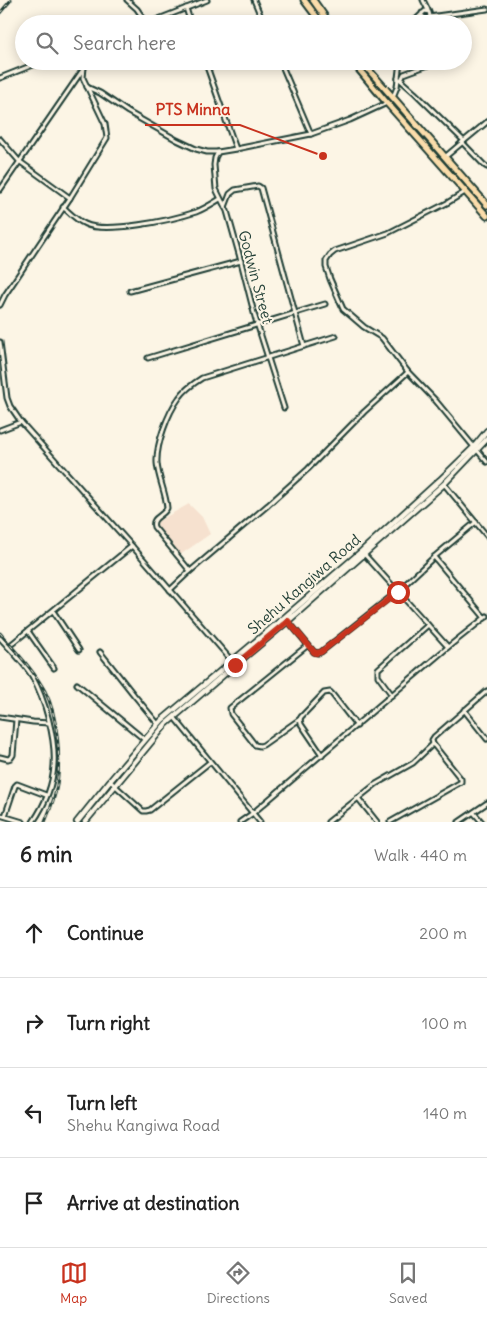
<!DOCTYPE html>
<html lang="en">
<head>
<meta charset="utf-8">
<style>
	:root { --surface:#fff; --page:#f2f2f2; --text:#222; --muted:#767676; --line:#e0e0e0; --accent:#c8321e }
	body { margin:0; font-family:Delius,sans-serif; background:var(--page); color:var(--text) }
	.stop { position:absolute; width:15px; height:15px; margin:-11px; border:4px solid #c8321e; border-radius:50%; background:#fff }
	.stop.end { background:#c8321e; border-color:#fff; box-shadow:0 1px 5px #0008 }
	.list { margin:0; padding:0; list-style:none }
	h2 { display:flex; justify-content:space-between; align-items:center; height:65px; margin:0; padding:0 20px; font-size:21px }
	h2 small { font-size:16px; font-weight:400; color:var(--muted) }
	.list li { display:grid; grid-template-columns:32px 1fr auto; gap:15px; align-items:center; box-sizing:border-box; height:90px; padding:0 20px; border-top:1px solid var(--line) }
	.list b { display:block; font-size:19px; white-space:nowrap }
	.list p { margin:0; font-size:16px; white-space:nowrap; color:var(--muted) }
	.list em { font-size:16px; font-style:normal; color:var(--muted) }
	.icon { flex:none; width:28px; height:28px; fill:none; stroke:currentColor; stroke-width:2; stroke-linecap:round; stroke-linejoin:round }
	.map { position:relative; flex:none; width:487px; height:822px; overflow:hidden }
	.search { position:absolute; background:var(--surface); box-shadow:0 2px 12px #0003; left:15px; right:15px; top:15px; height:55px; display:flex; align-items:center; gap:12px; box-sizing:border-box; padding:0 18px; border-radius:28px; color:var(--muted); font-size:19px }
	.sheet { height:425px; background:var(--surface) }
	nav { display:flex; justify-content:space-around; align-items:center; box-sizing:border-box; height:70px; border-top:1px solid var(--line); background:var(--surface); font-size:14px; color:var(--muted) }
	nav a { display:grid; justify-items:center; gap:2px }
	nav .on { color:var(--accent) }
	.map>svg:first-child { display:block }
	.built { fill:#f6e1cf }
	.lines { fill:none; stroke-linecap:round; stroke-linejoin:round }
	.street-casing { stroke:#1f3d34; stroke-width:7 }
	.secondary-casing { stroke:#1f3d34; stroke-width:8 }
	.primary-casing { stroke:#1f3d34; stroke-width:9 }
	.street { stroke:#fcf5e5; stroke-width:3 }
	.secondary { stroke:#fcf5e5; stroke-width:4.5 }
	.primary { stroke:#fbddab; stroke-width:5 }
	.rail-casing { stroke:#1f3d34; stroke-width:3 }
	.rail { stroke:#fcf5e5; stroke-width:1; stroke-dasharray:4; stroke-linecap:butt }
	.route { stroke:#c8321e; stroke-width:6 }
	.labels { text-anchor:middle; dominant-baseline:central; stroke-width:4; stroke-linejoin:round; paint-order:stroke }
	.street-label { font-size:15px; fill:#1f3d34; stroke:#fcf5e5 }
	.leader { fill:none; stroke:#c8321e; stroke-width:2 }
	.callout-dot { fill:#c8321e; stroke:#fcf5e5; stroke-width:2 }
	.callout-label { font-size:16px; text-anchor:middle; font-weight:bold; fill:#c8321e; stroke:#fcf5e5; stroke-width:4; stroke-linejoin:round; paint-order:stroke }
</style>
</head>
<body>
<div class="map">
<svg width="487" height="822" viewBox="0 0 487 822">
	<rect width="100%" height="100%" fill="#fcf5e5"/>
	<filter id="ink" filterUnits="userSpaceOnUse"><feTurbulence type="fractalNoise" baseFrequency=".02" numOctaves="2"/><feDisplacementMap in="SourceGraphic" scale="10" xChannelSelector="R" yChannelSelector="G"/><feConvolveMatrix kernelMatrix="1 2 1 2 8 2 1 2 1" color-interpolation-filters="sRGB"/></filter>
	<g filter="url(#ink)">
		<!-- built -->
		<polygon class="built" points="189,504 202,517 210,534 180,555 155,523"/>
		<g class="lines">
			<defs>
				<g id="street">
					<polyline points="127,0 137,9 147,24"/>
					<polyline points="254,0 264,24"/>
					<polyline points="423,0 428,10"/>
					<polyline points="186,8 191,24"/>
					<polyline points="429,17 487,9"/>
					<polyline points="412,23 425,18"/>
					<polyline points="146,24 207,0"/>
					<polyline points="411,24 425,11 429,12 430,16 428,18 425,18 422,16 422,13"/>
					<polyline points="205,61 236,149"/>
					<polyline points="280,61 311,134"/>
					<polyline points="0,78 43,61"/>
					<polyline points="398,78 415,93 464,141"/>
					<polyline points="401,80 404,74 439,61"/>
					<polyline points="87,87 100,93 128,112 177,140 196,149 207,152 218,152 236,149 311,134 350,120 387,103"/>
					<polyline points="393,97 397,87 400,61"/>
					<polyline points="0,139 19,161 70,198"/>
					<polyline points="462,142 484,165 487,167"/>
					<polyline points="218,152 215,158 214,165 216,189 227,211 239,254 255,317 284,408"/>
					<polyline points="445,157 464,141 487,122"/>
					<polyline points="0,190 84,68"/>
					<polyline points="465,192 447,203 388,233 335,251 330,255 326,261 326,267 330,279 343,309 364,327 382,338 408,372 436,401 474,447"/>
					<path d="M63 207C70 213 76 220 85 224 106 234 172 220 196 212 204 209 212 204 220 199"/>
					<polyline points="225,207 230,194 235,190 258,186 261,188 304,346"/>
					<polyline points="130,291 241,261"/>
					<polyline points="0,305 5,295 70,198 107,138 105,124 83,78 84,67 88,61"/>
					<polyline points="0,342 7,398 10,406 21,422 132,546 232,661"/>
					<polyline points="148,358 325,304"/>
					<polyline points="0,430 21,422"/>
					<polyline points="477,450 487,462"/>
					<polyline points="444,484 487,536"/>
					<polyline points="364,554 448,647"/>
					<polyline points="434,557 485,618"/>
					<path d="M190 571 154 527C151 517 164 516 167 508 166 493 158 478 157 463 156 444 168 413 179 398 185 389 194 383 202 378L336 336"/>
					<polyline points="170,590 188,573 268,505 308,469 364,412 408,372"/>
					<polyline points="53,611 79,650"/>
					<polyline points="288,621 314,652 318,653 321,652 398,591 434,557 476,522"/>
					<polyline points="28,631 54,668"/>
					<path d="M0 638C11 650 24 663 32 676 45 699 56 739 54 765 53 785 44 806 33 822"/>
					<polyline points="8,647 132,546"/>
					<polyline points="100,652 134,695 158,724"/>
					<polyline points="77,684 145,740"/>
					<polyline points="392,695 378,676 378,669 428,625"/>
					<polyline points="464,710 487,739"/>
					<polyline points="0,717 33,722 49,723"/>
					<polyline points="174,717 260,822"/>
					<polyline points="300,719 263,745 260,746 255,745 231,714 230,708 308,645"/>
					<polyline points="322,755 301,724 300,719 301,717 324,693 330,692 332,694 357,726"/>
					<polyline points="0,757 8,759 11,758 13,755 16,720"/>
					<polyline points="110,781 143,811 146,811 150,810 210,762"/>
					<polyline points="358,798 377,822"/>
					<polyline points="474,813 482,822"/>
					<polyline points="0,815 23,822"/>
					<polyline points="5,816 15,786 17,784 46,795"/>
					<polyline points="240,822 253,813 448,647 487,616"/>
					<polyline points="328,822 376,784 413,763 433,744 432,740 434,737 487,691"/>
					<polyline points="390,822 461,782 461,779 433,744"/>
					<polyline points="459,822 487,803"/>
				</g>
				<g id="secondary">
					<polyline points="77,822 110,781 162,720 285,617 362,551 440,480 474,447 487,431"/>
					<polyline points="85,822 166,724 235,665 288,621 444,484 487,439"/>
				</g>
				<g id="primary">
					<polyline points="304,0 322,24"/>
					<polyline points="313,0 330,24"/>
					<polyline points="352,61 387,103 487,216"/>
					<polyline points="361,61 487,205"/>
				</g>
			</defs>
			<!-- street casing -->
			<use href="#street" class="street-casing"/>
			<!-- secondary casing -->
			<use href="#secondary" class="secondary-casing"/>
			<!-- primary casing -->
			<use href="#primary" class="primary-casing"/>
			<!-- street -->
			<use href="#street" class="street"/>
			<!-- secondary -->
			<use href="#secondary" class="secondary"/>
			<!-- primary -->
			<use href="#primary" class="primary"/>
			<defs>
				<g id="rail">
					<polyline points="0,13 11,0"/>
					<path d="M0 633C16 652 33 669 45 691 58 716 61 758 57 785 55 798 50 810 45 822"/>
				</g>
			</defs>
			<!-- rail casing -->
			<use href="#rail" class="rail-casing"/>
			<!-- rail -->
			<use href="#rail" class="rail"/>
		</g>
	</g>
	<g class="lines" filter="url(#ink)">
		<!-- route -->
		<polyline class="route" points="235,665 288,621 314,652 316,653 321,652 398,592"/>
	</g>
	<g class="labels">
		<!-- street labels -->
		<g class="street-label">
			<text transform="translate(256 277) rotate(75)">Godwin Street</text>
			<text transform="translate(304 584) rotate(-41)">Shehu Kangiwa Road</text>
		</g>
	</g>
	<!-- callouts -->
	<path class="leader" d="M323 156L240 125H145"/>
	<circle class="callout-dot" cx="323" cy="156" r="5"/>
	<g class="callout-label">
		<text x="193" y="115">PTS Minna</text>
	</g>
</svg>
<div class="stop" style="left:398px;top:592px"></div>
<div class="stop end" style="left:235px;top:665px"></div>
<div class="search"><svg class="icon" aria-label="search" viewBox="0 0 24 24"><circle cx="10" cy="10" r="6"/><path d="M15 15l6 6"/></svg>Search here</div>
</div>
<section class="sheet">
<h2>6 min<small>Walk · 440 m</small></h2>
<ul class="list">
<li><svg class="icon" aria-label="ahead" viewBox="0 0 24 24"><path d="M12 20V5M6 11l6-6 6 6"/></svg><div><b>Continue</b></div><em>200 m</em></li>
<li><svg class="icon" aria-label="right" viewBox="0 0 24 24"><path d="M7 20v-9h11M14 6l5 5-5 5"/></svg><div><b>Turn right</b></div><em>100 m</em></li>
<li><svg class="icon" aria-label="left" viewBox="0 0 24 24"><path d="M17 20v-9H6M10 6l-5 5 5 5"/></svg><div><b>Turn left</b><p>Shehu Kangiwa Road</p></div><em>140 m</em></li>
<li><svg class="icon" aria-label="arrive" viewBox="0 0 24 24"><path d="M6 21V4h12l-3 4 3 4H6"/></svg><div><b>Arrive at destination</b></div></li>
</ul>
</section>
<nav>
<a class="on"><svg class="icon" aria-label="map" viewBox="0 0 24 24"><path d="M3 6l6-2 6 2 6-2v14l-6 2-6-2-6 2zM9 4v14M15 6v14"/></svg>Map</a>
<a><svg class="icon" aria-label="directions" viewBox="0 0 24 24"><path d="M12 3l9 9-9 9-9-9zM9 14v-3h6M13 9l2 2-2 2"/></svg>Directions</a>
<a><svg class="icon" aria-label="saved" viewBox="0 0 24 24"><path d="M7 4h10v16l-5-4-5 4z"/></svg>Saved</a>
</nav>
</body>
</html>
